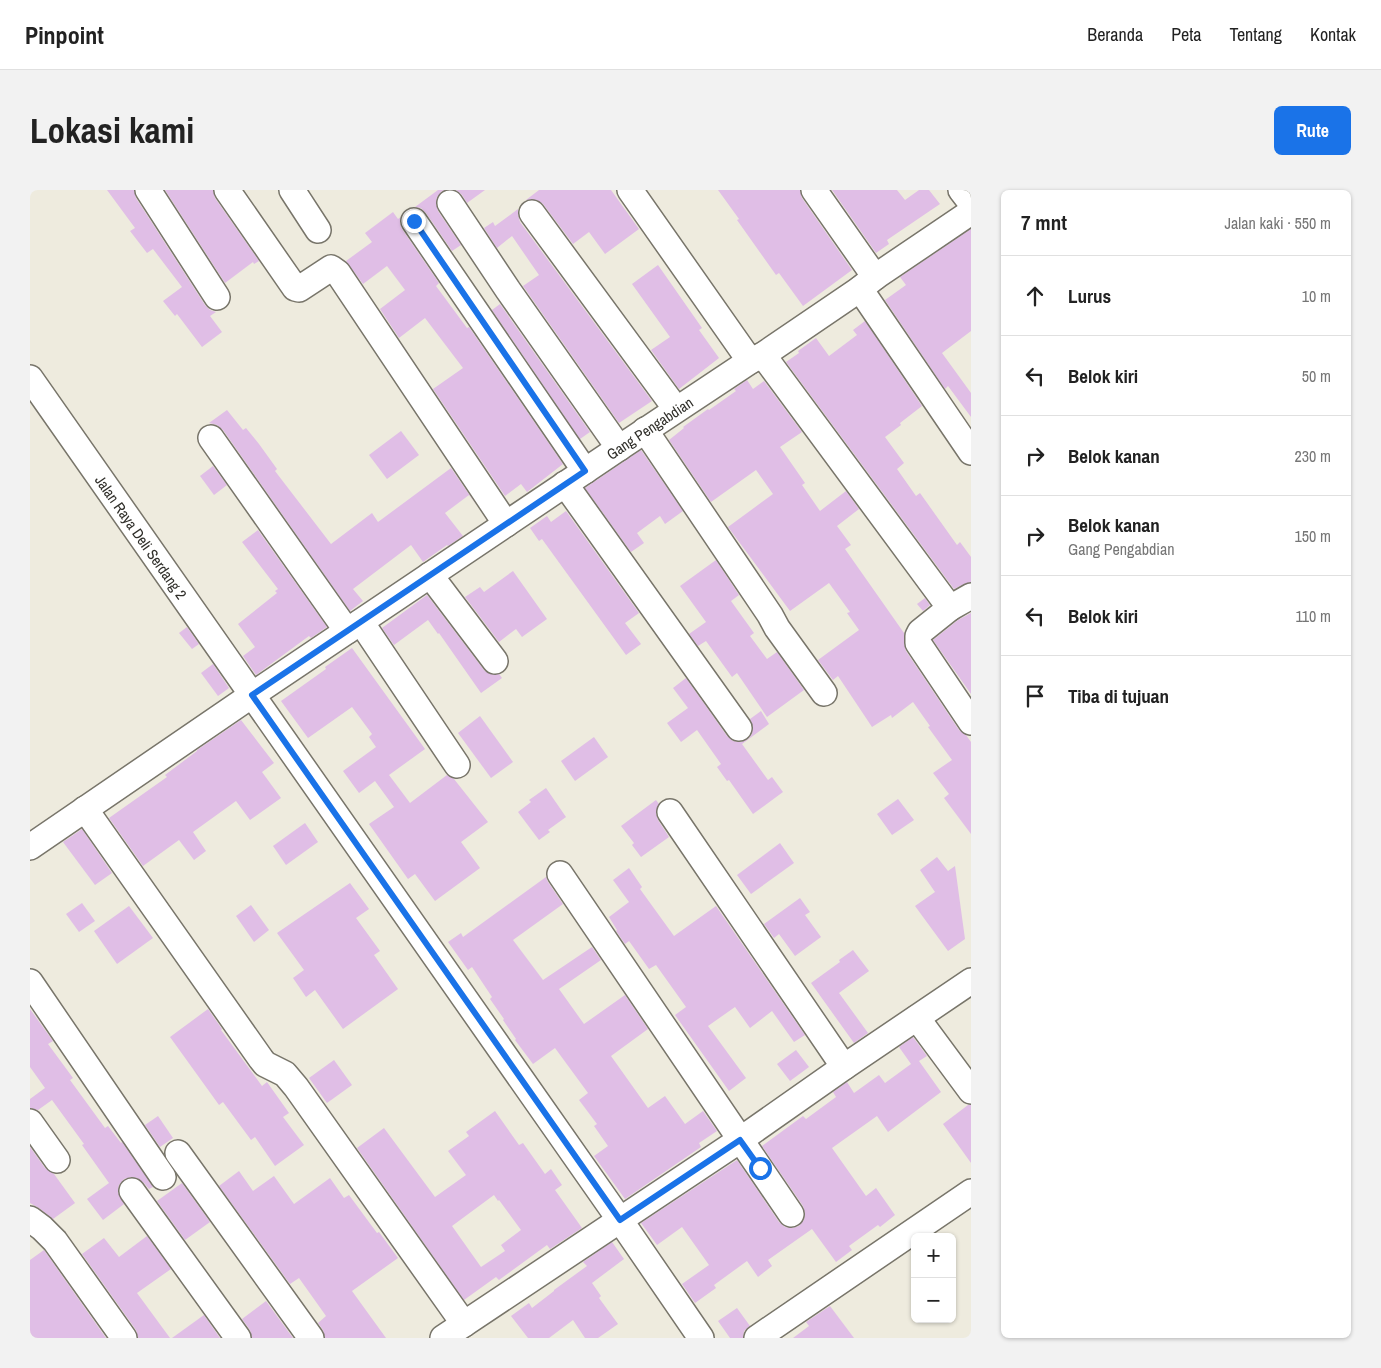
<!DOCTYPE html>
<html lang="id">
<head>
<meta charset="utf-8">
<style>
	:root { --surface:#fff; --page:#f2f2f2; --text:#222; --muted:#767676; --line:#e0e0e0; --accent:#1a73e8 }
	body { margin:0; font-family:"Archivo Narrow",sans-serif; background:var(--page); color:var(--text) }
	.controls { position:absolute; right:15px; bottom:15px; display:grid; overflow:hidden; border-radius:8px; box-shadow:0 1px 4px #0004 }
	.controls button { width:45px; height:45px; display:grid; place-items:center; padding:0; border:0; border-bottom:1px solid var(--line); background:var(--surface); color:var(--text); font:25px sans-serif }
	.stop { position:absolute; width:15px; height:15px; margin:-11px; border:4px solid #1a73e8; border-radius:50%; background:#fff }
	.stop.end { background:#1a73e8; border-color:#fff; box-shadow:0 1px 5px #0008 }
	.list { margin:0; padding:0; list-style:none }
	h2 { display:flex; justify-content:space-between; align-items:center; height:65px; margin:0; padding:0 20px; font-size:21px }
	h2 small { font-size:16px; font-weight:400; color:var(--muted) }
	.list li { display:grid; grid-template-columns:32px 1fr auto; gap:15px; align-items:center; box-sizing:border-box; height:80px; padding:0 20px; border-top:1px solid var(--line) }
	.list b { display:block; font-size:19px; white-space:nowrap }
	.list p { margin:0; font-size:16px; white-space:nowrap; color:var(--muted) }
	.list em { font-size:16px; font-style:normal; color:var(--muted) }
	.icon { flex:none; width:28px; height:28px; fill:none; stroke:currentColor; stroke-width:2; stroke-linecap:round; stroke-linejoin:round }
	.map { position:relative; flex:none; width:941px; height:1148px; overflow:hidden; border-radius:8px }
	header { display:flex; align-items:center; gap:30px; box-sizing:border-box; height:70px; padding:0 25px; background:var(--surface); border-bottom:1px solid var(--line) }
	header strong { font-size:24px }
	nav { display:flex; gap:28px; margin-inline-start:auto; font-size:18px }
	.intro { display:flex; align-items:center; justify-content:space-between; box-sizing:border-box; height:120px; padding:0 30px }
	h1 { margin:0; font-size:35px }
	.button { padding:12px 22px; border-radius:8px; background:var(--accent); color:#fff; font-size:18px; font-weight:700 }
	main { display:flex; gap:30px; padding:0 30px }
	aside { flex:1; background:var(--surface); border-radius:8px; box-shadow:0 1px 4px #0004 }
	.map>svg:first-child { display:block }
	.building { fill:#e0bee6; fill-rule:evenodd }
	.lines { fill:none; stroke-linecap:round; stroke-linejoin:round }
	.minor-casing { stroke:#78756a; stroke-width:28 }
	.minor { stroke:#fff; stroke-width:25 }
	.route { stroke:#1a73e8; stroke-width:6 }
	.labels { text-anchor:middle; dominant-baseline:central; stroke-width:4; stroke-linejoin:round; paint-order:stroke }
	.street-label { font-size:15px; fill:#302f2a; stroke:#fff }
</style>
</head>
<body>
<header>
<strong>Pinpoint</strong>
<nav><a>Beranda</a><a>Peta</a><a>Tentang</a><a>Kontak</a></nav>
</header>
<div class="intro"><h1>Lokasi kami</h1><a class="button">Rute</a></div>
<main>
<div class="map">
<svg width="941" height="1148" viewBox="0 0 941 1148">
	<rect width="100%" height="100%" fill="#eeebde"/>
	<!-- building -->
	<g class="building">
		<polygon points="77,0 104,0 106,8 175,115 180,120 186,122 180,126 192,142 172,157 147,124 145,126 133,111 152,97 123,59 117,63 100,41 105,38"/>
		<polygon points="135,0 183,0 185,8 229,71 224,74 223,72 195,93"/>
		<polygon points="408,0 415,0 412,1 407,7 406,13 408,21 431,55 422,61 396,23 391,18 385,17"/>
		<polygon points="426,0 455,0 437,13 432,5"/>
		<polygon points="509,0 581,0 609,39 575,64 559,42 543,54 513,14 507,10 496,10"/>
		<polygon points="688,0 770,0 772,8 822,80 773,116 749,83 746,85 707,30 709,29"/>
		<polygon points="802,0 867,0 875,10 889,0 899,0 910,14 857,50 859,54 846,63"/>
		<polygon points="488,19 488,25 490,32 622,211 589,233 493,96 509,85 502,75 482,46 467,58 454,38 463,32 465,36"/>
		<polygon points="363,22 368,29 371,27 370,33 372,39 409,93 406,96 437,138 439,137 533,274 497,302 491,294 475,306 403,199 433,178 395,128 369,148 350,119 375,100 357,76 333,94 316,71 342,52 335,43"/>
		<polygon points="941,39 941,141 912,163 941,203 941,227 918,196 915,199 855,110 876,95 870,87"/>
		<polygon points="628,75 672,138 669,140 689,168 649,199 621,160 640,147 602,94"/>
		<polygon points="470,114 560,242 550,249 462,120"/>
		<polygon points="835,131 892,216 870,233 871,235 855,247 874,273 867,279 886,306 890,303 927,355 930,352 941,367 941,392 934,394 924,399 756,172 769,163 768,161 786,148 799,166 827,145 823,140"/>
		<polygon points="717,190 723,199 734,191 772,242 750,257 775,293 772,295 790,321 816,301 829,319 807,336 821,355 815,359 874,443 874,453 876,461 929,540 936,545 941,552 941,644 914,608 919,604 903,583 922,570 898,537 900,536 883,512 862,528 861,525 842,537 808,486 803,490 788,470 829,440 817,423 820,422 799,393 760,421 698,337 743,304 726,280 681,312 639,250 654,238 653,237 678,219 679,220 706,201 704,199"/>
		<polygon points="197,220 213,240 216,238 229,254 247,279 245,281 301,354 342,323 348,332 421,278 447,316 439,305 415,323 433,346 418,356 417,355 393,372 381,355 323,399 333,411 320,421 193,240 187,235 179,233"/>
		<polygon points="371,241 389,265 357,289 339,265"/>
		<polygon points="611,260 653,321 635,334 630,326 607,343 614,353 601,362 555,298"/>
		<polygon points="183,276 197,295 184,305 170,286"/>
		<polygon points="536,321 609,423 595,433 611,454 596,465 512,349 509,351 500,338 517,326 521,332"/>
		<polygon points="228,340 297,437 281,448 279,446 226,485 213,466 225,457 208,434 247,403 245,401 248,399 212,352"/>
		<polygon points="686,370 709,405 701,411 724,443 720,446 737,469 747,462 774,500 737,527 707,483 702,487 676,451 668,456 659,444 676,432 650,396"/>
		<polygon points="483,381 517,429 492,447 486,439 469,452 435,407 450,397 454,402"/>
		<polygon points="397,405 454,480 460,484 469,484 472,488 451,503 409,443 408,444 398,430 364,455 352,438"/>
		<polygon points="895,408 900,415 893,421 887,414"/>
		<polygon points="941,423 941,504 903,450 928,430"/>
		<polygon points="157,437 169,454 162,459 149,443"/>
		<polygon points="322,458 395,559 359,585 380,613 417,585 424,589 458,632 431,652 450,678 405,711 385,684 378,689 339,634 364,617 345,591 329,603 313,581 346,557 339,547 342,544 322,517 278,548 251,511 296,479 295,477"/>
		<polygon points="183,474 199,498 188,506 171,483"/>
		<polygon points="656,488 697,546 703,551 711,552 718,549 722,544 723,537 720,529 731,521 739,534 712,554 738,590 742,587 753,602 723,624 699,590 697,591 687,577 691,574 667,540 651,552 637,533 658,518 643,498"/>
		<polygon points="450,526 483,572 461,588 428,543"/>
		<polygon points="211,530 244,573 232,582 251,608 220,630 206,611 163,642 176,661 164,670 149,650 113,676 79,628 137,587 135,585 167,561 167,560"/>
		<polygon points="564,547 578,567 545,591 531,571"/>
		<polygon points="516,598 536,627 518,640 520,642 509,650 488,622 501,612 499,610"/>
		<polygon points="868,609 884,630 862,645 847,624"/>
		<polygon points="626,610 629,614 626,623 628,630 639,647 611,667 602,655 604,653 591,636"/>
		<polygon points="275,633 288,652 256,675 243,656"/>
		<polygon points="52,639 82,683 65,695 33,652"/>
		<polygon points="750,653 764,673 721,704 707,685"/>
		<polygon points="907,667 918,681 925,676 935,749 918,761 885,716 905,702 890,680"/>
		<polygon points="599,678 612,697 610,699 644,746 686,716 775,845 764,852 742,821 720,838 705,817 678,836 716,888 699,901 645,825 656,817 626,775 619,779 599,751 595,754 586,741 587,740 579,727 599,712 583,690"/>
		<polygon points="516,687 518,692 533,714 483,750 513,790 562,757 571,770 529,799 554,834 595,805 618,839 581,866 618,918 635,906 655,934 673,921 687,941 669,953 671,957 595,1009 564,966 578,956 564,936 567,934 549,910 558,903 525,858 503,874 485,850 486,849 473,830 474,829 460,809 462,807 442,777 438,780 418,752 431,743 433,747"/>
		<polygon points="320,693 339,719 326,728 350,761 344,765 368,799 313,839 285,800 276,807 263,788 274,780 247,743"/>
		<polygon points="770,708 780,722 775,725 791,747 765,766 749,744 744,748 734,734"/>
		<polygon points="52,713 65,731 49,742 36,724"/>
		<polygon points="221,715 239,740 224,752 206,726"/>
		<polygon points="99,716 123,748 87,774 64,741"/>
		<polygon points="823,760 839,781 809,803 838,843 824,853 781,793 810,772 809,770"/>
		<polygon points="0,819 23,851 18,854 43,888 40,890 75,938 78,936 91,953 92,952 123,997 119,999 114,993 107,988 101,987 94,989 89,995 88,1002 94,1014 73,1030 57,1009 79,993 52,955 54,954 22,910 8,920 0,918 0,909 15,898 0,877"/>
		<polygon points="178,819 192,839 191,840 232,896 237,892 259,923 253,927 274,955 245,976 225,947 221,950 193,912 189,915 140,847"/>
		<polygon points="883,847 897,866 889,871 911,902 858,942 847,926 802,958 836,1006 846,998 865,1025 850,1037 848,1035 819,1056 822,1060 806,1072 782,1039 738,1070 742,1076 728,1087 717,1071 684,1095 686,1098 665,1113 652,1094 679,1075 652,1037 627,1055 611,1033 707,970 749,1032 755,1037 762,1038 769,1036 774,1030 775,1023 773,1016 732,956 773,926 776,929 806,907 803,902 817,892 824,903 849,885 855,893 881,874 869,857"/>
		<polygon points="766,860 779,877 760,891 747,874"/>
		<polygon points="304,870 322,895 297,913 279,888"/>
		<polygon points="938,915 941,915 941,973 913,934"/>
		<path d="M465 921 489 955 493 953 515 984 521 979 532 995 525 1000 552 1038 520 1059 517 1055 469 1090 466 1087 434 1110 327 958 354 938 405 1007 436 985 418 961 439 946 436 942ZM464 1005 468 1011 469 1010 491 1040 471 1055 475 1061 451 1077 422 1036Z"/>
		<polygon points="128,926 143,948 130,957 115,935"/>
		<polygon points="0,957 15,978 24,984 45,1013 23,1029 9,1018 0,1013"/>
		<polygon points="209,981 223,1001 244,986 264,1014 300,988 314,1008 319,1005 347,1043 349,1042 368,1068 322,1101 356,1148 295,1148 293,1140 288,1133 296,1126 269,1088 260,1094 189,996"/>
		<polygon points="152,993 180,1032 155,1050 127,1011"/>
		<polygon points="117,1046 141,1079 107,1103 140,1148 108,1148 106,1140 52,1064 74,1048 89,1067"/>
		<polygon points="582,1052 594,1069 562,1093 571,1106 569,1108 588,1134 568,1148 555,1148 543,1130 519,1148 498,1148 481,1126 499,1113 502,1118 524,1101 524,1100 557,1076 553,1072"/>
		<polygon points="14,1060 76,1148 0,1148 0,1070"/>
		<polygon points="236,1111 263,1148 222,1148 220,1140 212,1129"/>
		<polygon points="800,1116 824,1148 763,1148 779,1136 776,1132"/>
		<polygon points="707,1118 720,1136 714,1141 713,1148 700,1148 688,1131"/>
		<polygon points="174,1125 190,1148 142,1148"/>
	</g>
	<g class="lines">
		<defs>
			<g id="minor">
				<polyline points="118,0 187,107"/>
				<polyline points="197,0 265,98 269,99 301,78 308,83 476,334"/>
				<polyline points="262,0 288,40"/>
				<polyline points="600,0 720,171"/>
				<polyline points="784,0 845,87"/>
				<polyline points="931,0 941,13"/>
				<polyline points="420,13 478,100 589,258"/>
				<polyline points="502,23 646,219"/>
				<polyline points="384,31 555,281"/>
				<polyline points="830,99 941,262"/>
				<polyline points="733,165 920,418 890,442 888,446 888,453 941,532"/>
				<path id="s1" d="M0 188 590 1030 671 1148"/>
				<polyline points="615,240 740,425 747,438 794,503"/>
				<polyline points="181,248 317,441"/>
				<polyline points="535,294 709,538"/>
				<polyline points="400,385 465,471"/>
				<polyline points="920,418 941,406"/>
				<polyline points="331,432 427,575"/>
				<polyline points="55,619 231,869 235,874 255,884 266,897 434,1134"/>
				<polyline points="640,622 814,877"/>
				<path id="s2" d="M0 657 222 505 589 258 720 171 733 165 830 99 845 87 941 22"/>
				<polyline points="530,684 761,1024"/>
				<polyline points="0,792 133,987"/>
				<polyline points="887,828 941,901"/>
				<polyline points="0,932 27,970"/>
				<polyline points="148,963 281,1148"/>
				<polyline points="102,1001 208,1148"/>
				<polyline points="0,1029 12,1038 25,1051 94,1148"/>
				<polyline points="413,1148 710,950 814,877 941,791"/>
				<polyline points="727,1148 941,1002"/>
			</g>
		</defs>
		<!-- minor casing -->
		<use href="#minor" class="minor-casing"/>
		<!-- minor -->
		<use href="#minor" class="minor"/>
	</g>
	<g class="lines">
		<!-- route -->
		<polyline class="route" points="384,31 555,281 222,505 590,1030 710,950 730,978"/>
	</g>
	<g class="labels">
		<!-- street labels -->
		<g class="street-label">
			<text stroke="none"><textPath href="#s2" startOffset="748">Gang Pengabdian</textPath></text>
			<text stroke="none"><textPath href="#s1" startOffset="194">Jalan Raya Deli Serdang 2</textPath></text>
		</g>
	</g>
</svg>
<div class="controls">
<button>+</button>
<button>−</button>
</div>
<div class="stop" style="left:730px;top:978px"></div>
<div class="stop end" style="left:384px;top:31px"></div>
</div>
<aside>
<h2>7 mnt<small>Jalan kaki · 550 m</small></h2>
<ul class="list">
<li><svg class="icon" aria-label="ahead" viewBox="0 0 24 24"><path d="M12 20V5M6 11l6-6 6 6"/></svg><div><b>Lurus</b></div><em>10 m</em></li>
<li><svg class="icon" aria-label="left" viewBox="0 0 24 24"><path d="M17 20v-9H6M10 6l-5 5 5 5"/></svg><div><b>Belok kiri</b></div><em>50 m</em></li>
<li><svg class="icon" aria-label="right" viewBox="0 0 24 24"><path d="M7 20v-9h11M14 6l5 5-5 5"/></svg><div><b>Belok kanan</b></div><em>230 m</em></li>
<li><svg class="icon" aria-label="right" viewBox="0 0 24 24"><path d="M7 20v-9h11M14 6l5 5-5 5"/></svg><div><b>Belok kanan</b><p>Gang Pengabdian</p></div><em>150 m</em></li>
<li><svg class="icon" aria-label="left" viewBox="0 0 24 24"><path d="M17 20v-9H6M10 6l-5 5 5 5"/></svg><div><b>Belok kiri</b></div><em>110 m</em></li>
<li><svg class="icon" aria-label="arrive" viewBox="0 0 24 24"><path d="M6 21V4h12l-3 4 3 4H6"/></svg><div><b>Tiba di tujuan</b></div></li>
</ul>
</aside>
</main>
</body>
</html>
